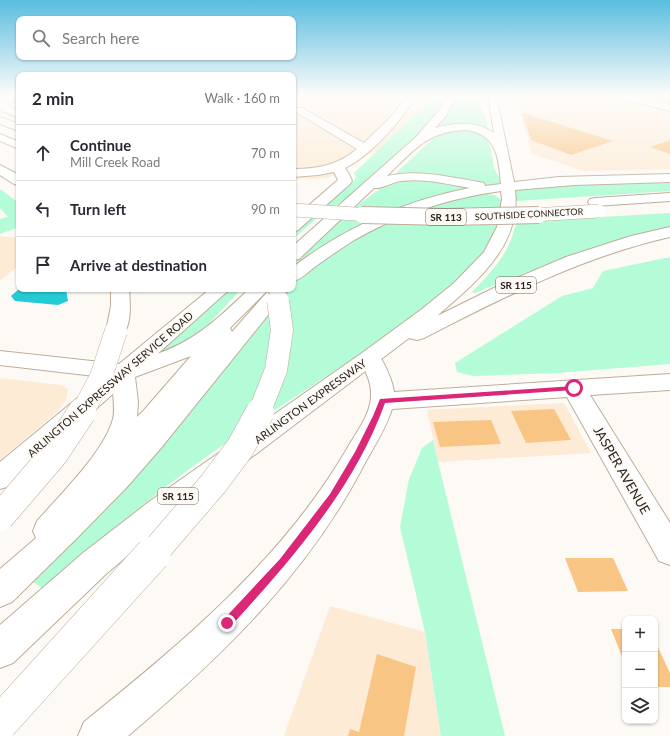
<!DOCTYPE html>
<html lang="en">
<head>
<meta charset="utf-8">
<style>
	:root { --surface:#fff; --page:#f2f2f3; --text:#2b2b33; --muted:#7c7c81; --line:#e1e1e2 }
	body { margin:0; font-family:Lato,sans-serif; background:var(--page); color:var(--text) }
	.controls { position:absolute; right:12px; bottom:12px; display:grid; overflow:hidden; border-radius:8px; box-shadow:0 1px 3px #0004 }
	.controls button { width:36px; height:36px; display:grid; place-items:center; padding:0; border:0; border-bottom:1px solid var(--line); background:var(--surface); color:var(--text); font:20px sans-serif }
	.stop { position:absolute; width:12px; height:12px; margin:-9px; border:3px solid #db2777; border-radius:50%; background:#fff }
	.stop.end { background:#db2777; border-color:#fff; box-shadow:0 1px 4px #0008 }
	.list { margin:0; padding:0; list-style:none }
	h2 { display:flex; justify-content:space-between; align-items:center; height:52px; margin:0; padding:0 16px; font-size:17px }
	h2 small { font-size:13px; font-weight:400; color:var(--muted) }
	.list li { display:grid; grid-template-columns:26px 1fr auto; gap:12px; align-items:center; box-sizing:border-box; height:56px; padding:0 16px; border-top:1px solid var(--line) }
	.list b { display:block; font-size:15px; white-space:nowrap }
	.list p { margin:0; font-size:13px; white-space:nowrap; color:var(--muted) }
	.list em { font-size:13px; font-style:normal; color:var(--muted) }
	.icon { flex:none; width:22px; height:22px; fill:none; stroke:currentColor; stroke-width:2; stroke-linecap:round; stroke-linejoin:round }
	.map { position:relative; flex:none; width:670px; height:736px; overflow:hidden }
	.search { position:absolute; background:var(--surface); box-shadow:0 1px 3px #0004; left:16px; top:16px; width:280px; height:44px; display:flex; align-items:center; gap:10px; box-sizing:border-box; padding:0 14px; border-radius:8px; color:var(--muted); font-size:15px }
	.panel { position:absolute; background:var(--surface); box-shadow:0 1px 3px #0004; left:16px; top:72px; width:280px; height:220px; border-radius:8px }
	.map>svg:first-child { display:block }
	.built { fill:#fdebd5 }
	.green { fill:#b3fcd7 }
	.water { fill:#24cbd4 }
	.building { fill:#f8c585 }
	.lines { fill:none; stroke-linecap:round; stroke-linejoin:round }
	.minor-casing { stroke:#bead99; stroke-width:2 }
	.highway-casing { stroke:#bead99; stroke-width:2 }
	.minor { fill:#fff; fill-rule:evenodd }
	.highway { fill:#fff; fill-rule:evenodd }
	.highway-bridge-far4-casing { stroke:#bead99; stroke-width:14; stroke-linecap:butt }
	.highway-bridge-far3-casing { stroke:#bead99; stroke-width:18; stroke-linecap:butt }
	.highway-bridge-far2-casing { stroke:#bead99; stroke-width:23; stroke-linecap:butt }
	.highway-bridge-far1-casing { stroke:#bead99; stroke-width:29; stroke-linecap:butt }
	.highway-bridge-casing { stroke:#bead99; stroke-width:36; stroke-linecap:butt }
	.highway-bridge-far4 { stroke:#fff; stroke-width:13 }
	.highway-bridge-far3 { stroke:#fff; stroke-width:16 }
	.highway-bridge-far2 { stroke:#fff; stroke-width:22 }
	.highway-bridge-far1 { stroke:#fff; stroke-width:28 }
	.highway-bridge { stroke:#fff; stroke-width:35 }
	.route { fill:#db2777 }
	.labels { text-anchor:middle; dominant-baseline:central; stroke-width:4; stroke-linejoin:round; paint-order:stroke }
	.far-street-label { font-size:9px; fill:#2b251d; stroke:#fdf9f5 }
	.shield { fill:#fdf9f5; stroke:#6a655e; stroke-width:1 }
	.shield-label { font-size:10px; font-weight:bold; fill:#2b251d }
	.street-label { font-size:11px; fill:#2b251d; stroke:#fdf9f5 }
	.near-street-label { font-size:13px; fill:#2b251d; stroke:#fdf9f5 }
</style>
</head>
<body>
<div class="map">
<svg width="670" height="736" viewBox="0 0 670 736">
	<rect width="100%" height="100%" fill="#fdf9f5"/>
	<!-- built -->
	<g class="built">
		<polygon points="0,95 19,95 19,121 0,112"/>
		<polygon points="293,95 433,95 414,117 380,149 328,178 293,180"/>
		<polygon points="514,95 670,95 670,169 584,171 532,154"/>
		<polygon points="0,236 19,238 19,265 0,281"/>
		<polygon points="0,378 61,385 68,389 66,400 57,412 0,460"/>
		<polygon points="564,403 591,453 438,462 427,410"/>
		<polygon points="330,606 425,632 441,736 284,736"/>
	</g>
	<!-- green -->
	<g class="green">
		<polygon points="436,95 447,95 442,107 419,134 394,158 351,195 316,219 293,239 293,234 354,181 356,177 354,173 425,105 433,102 431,99"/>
		<polygon points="459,95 476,95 486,119 488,131 436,128 451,109"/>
		<path d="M459 129C479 131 489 134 492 155 493 159 493 163 494 167 496 174 501 177 502 184 466 189 432 171 396 173L439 133Z"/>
		<polygon points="407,177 477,187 425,202 293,272 293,264 338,220 386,184"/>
		<polygon points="641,182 670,182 670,191 516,201 516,189 545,186"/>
		<polygon points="0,189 19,203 19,227 0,234 0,219 8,217 0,208"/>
		<path d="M485 194 495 195 502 201C500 214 498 227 492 239 472 276 434 301 401 325 334 374 262 416 195 465 142 503 93 547 43 589L29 579 285 289H293V282C335 247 379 224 432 207 449 202 466 196 485 194Z"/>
		<path d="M670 213V229L567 257 474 293 472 292C487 277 502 261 510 242 513 236 514 228 517 222Z"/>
		<polygon points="670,257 670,364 557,373 473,376 457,372 455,363 562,296 593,288 603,271"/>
		<polygon points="230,289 241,289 196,338 162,353 158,353"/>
		<polygon points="433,440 438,462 505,736 441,736 425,632 400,527 409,479 422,448"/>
	</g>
	<!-- water -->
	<polygon class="water" points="19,289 66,289 68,301 58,305 15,301 11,296"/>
	<!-- building -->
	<g class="building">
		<polygon points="640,95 670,95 670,106 662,104 667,102"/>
		<polygon points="524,113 613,141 571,155 531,140 522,114"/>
		<polygon points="670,140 670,154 650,147"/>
		<polygon points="554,409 571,440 526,443 511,411"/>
		<polygon points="491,420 501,444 440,447 433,422"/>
		<polygon points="565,558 613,558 628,591 578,592"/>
		<polygon points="611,629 625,629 625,664"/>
		<polygon points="655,641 670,673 670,687 655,687"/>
		<polygon points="377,654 416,667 404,736 348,736 350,729 359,732"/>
	</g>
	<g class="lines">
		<defs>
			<g id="minor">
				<polygon points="10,95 19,95 19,97 12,101 8,106 19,111 19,118 3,111 0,108 0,104"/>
				<path d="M408 95H416C403 120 370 156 345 168L349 174 352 181 350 184 298 230 293 232V219L338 180 334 172 318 175 293 177V169C318 169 338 165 357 149L296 112 294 110 296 108H302L364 143 388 120Z"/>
				<polygon points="614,95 629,95 670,105 670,111 615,97"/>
				<polygon points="210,289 230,289 10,486 0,489 0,462 103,377 0,365 0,351 119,364"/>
				<path d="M370 351 378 353C385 365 392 378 394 392L670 374V390L590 395 670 523V565L659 561 567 397 392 409C386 428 375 445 365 463 308 574 222 656 128 736H78L84 722C184 641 283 559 348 447 357 431 371 414 371 395 372 382 364 369 359 358L362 353Z"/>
			</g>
			<g id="highway">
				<path d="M450 95H458L445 117 435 128C455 123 476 120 494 133L488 95H496L514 182 559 177 670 174V182L574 185 515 190C522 246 475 283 437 316L502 284 566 257 631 236 670 227V237C582 257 504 297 424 338L417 340 409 338 170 519 105 575 13 663 0 668V625L83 553 150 501 362 353 422 309 454 283 484 252 497 227 502 199 501 191C449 198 397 215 351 242 339 250 327 258 316 266 308 272 302 279 293 281V267C344 228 406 200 470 188 447 184 424 178 401 181 392 182 383 189 374 188L299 259 293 260V246L415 138 437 113ZM465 130C496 133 499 157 501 184L485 186 484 183 479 182C448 177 418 169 387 176 412 152 427 131 465 130Z"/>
				<polygon points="0,117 19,124 19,131 0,124"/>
				<polygon points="0,134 19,142 19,149 0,141"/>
				<polygon points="0,165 19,175 19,185 14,184 0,175"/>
				<polygon points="670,193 670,201 595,206 590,205 588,202 590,199 595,198"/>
				<path d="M111 289H129C130 304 132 323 123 335L116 337 109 335 106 331 111 306Z"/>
				<path d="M249 289H269L230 328 232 332 270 289H289L161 448 127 487 78 537 12 602 0 607V569L36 538 33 531 37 521C60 495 104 452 113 419 117 403 108 379 115 368 138 360 161 354 182 343 208 329 228 309 249 289ZM191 356 144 410 137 417 138 402 135 377Z"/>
			</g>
		</defs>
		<!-- minor casing -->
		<use href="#minor" class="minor-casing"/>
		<!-- highway casing -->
		<use href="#highway" class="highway-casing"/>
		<!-- minor -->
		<use href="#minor" class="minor"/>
		<!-- highway -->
		<use href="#highway" class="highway"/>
		<defs>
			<g id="highway-bridge-far4">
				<polyline points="293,210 387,216"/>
				<polyline points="516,216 599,211"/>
			</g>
			<g id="highway-bridge-far3">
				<polyline points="362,215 446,217 539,215"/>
				<polyline points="277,289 279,302"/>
			</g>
			<g id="highway-bridge-far2">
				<polyline points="82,413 101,377 116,331"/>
				<polyline points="259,413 276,370 282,330 278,301"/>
			</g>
			<g id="highway-bridge-far1">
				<polyline points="0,517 54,454 82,412"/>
				<polyline points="152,555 213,484 240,448 260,412"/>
			</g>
			<polyline id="highway-bridge" points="0,723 153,554"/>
		</defs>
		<!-- highway-bridge-far4 casing -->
		<use href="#highway-bridge-far4" class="highway-bridge-far4-casing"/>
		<!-- highway-bridge-far3 casing -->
		<use href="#highway-bridge-far3" class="highway-bridge-far3-casing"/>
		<!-- highway-bridge-far2 casing -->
		<use href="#highway-bridge-far2" class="highway-bridge-far2-casing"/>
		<!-- highway-bridge-far1 casing -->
		<use href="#highway-bridge-far1" class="highway-bridge-far1-casing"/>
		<!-- highway-bridge casing -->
		<use href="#highway-bridge" class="highway-bridge-casing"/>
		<!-- highway-bridge-far4 -->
		<use href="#highway-bridge-far4" class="highway-bridge-far4"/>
		<!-- highway-bridge-far3 -->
		<use href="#highway-bridge-far3" class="highway-bridge-far3"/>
		<!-- highway-bridge-far2 -->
		<use href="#highway-bridge-far2" class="highway-bridge-far2"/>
		<!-- highway-bridge-far1 -->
		<use href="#highway-bridge-far1" class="highway-bridge-far1"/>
		<!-- highway-bridge -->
		<use href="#highway-bridge" class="highway-bridge"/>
	</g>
	<!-- sky -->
	<linearGradient id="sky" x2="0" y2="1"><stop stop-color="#59bde0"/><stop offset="0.48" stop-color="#fefcfa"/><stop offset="1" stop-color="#fefcfa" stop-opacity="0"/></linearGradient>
	<rect width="670" height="198" fill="url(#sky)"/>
	<!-- route -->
	<path class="route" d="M574 386 578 388 574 390 385 403C354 489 291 560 231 626L227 628 224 626 222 623 224 619 280 559 330 494 355 452 373 416 380 399Z"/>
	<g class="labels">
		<!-- far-street labels -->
		<g class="far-street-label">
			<text transform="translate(529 214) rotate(-3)">SOUTHSIDE CONNECTOR</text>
		</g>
		<!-- shield labels -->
		<g class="shield">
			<rect x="426" y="209" width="40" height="16" rx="3"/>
			<rect x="496" y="277" width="40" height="16" rx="3"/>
			<rect x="158" y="488" width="40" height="16" rx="3"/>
		</g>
		<g class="shield-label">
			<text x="446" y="217">SR 113</text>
			<text x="516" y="285">SR 115</text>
			<text x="178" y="496">SR 115</text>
		</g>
		<!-- street labels -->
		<g class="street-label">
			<text transform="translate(110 384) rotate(-41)">ARLINGTON EXPRESSWAY SERVICE ROAD</text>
			<text transform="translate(310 401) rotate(-36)">ARLINGTON EXPRESSWAY</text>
		</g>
		<!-- near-street labels -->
		<g class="near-street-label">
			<text transform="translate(622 470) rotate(60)">JASPER AVENUE</text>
		</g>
	</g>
</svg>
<div class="controls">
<button>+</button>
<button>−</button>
<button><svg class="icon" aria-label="layers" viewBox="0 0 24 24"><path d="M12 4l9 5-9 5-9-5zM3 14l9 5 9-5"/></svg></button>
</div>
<div class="stop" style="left:574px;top:388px"></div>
<div class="stop end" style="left:227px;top:623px"></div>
<div class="search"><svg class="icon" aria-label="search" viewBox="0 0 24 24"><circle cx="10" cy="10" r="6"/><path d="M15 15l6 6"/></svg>Search here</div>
<section class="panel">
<h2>2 min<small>Walk · 160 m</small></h2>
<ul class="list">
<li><svg class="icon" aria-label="ahead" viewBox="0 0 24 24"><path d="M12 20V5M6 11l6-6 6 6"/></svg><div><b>Continue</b><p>Mill Creek Road</p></div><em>70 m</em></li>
<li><svg class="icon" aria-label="left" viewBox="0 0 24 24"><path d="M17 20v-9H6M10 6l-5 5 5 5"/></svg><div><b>Turn left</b></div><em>90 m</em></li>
<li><svg class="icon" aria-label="arrive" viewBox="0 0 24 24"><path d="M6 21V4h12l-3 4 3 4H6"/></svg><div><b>Arrive at destination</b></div></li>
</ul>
</section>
</div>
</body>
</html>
